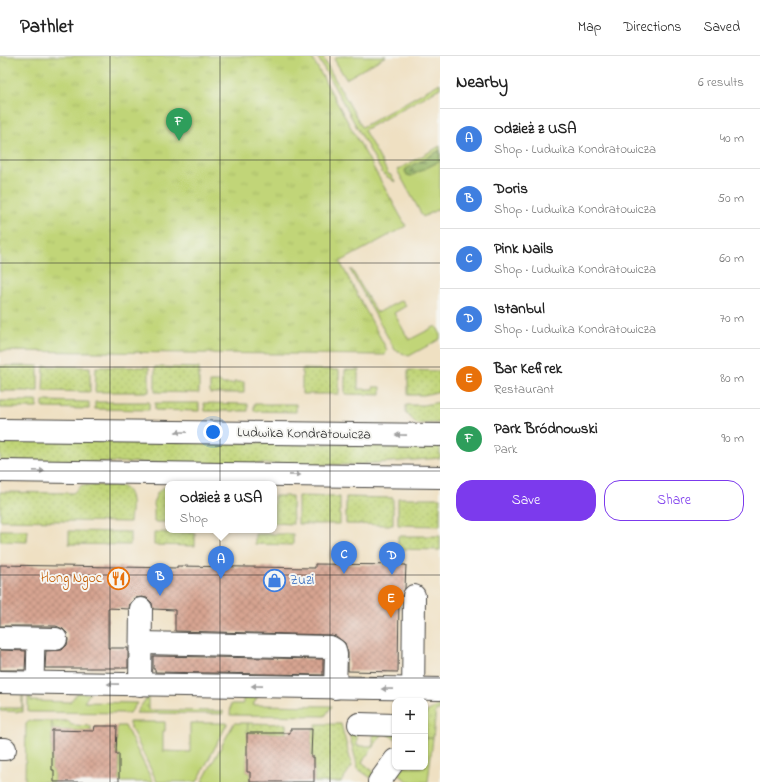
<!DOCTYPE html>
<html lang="en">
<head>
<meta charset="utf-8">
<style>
	:root { --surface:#fff; --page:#f2f2f2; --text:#222; --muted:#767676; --line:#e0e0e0; --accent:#7c3aed }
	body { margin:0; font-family:"Indie Flower",sans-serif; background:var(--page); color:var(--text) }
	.controls { position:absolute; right:12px; bottom:12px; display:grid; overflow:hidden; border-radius:8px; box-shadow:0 1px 3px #0004 }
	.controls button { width:36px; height:36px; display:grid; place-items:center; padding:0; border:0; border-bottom:1px solid var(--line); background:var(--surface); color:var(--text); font:20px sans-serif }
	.you { position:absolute; left:213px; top:376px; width:14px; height:14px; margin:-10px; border:3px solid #fff; border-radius:50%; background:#1a73e8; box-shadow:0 0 0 6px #1a73e833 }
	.badge { display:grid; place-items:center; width:26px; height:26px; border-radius:50%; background:var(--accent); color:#fff; font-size:13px; font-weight:700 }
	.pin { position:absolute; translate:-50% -33px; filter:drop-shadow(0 1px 2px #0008) }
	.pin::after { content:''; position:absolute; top:21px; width:14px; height:12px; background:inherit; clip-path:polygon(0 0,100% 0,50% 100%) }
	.popup { position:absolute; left:165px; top:425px; width:112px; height:52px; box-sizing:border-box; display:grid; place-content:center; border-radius:8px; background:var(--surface); filter:drop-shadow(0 1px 3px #0005); font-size:13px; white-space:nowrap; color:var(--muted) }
	.popup b { font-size:15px; color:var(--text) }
	.popup::after { content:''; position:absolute; left:50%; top:100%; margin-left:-8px; border:8px solid transparent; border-top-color:var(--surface) }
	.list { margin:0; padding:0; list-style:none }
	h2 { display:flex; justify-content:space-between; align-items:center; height:52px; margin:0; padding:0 16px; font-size:17px }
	h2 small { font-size:13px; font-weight:400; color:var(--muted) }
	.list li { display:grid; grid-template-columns:26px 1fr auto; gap:12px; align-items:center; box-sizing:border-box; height:60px; padding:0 16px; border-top:1px solid var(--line) }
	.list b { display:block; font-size:15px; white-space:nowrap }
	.list p { margin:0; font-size:13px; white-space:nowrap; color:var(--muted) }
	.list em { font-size:13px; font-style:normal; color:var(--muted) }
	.actions { display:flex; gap:8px; padding:12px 16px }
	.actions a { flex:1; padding:9px 0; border:1px solid var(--accent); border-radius:16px; text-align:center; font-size:14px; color:var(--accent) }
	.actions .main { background:var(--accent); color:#fff }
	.map { position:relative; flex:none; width:440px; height:726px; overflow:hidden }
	header { display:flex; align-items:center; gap:24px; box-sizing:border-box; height:56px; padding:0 20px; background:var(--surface); border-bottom:1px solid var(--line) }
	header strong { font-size:19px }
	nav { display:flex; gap:22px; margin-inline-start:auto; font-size:14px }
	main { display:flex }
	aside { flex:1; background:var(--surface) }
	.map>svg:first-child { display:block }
	.grass { fill:#c1d578; stroke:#768052 }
	.forest { fill:url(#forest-firs); stroke:#62704a }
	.park { fill:url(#park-tufts); stroke:#768052 }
	.garden { fill:url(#garden-dots); stroke:#768052 }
	.building { fill:url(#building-cross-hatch) }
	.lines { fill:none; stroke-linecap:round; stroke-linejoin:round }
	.pedestrian-casing { stroke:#484642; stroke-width:19 }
	.minor-casing { stroke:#484642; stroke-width:24 }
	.secondary-casing { stroke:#484642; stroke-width:24 }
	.pedestrian { stroke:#fff; stroke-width:17 }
	.minor { stroke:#fff; stroke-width:22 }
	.secondary { stroke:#fff; stroke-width:22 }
	.oneway { fill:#a0a0a0 }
	.grid { fill:none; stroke:#2b2b2b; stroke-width:1; stroke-opacity:0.55 }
	.labels { text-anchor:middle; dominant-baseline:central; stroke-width:4; stroke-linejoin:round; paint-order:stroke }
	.street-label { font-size:14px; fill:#2b2b2b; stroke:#f6f6f2 }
	.food-label { font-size:14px; fill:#c56008; stroke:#f6f6f2; text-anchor:end }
	.shop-label { font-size:14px; fill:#366cbe; stroke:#f6f6f2; text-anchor:start }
</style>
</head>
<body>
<header>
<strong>Pathlet</strong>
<nav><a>Map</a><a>Directions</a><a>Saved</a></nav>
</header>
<main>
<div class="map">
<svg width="440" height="726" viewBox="0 0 440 726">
	<defs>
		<pattern id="forest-firs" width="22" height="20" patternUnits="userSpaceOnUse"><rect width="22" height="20" fill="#98b668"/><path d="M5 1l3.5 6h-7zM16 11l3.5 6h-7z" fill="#7c9456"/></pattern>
		<pattern id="park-tufts" width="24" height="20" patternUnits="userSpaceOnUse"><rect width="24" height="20" fill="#c1d578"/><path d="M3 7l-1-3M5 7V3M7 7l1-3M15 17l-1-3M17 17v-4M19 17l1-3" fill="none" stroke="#a6b768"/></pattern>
		<pattern id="garden-dots" width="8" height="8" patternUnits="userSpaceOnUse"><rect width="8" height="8" fill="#c1d578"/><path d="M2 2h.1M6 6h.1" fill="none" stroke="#a6b768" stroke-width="1.8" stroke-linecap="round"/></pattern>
		<pattern id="building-cross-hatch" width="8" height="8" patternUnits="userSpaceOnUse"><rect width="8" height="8" fill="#d7a491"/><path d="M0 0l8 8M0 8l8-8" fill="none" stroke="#af8677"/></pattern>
	</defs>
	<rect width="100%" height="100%" fill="#f6f6f2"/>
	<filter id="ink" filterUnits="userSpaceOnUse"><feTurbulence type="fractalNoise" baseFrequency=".025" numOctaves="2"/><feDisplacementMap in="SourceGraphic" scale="8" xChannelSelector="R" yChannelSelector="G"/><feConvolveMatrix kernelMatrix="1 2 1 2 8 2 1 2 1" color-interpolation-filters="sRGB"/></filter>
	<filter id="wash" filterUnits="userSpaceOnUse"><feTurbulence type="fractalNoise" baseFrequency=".012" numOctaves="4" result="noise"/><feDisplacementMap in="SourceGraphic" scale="16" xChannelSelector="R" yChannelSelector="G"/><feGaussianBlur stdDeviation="0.9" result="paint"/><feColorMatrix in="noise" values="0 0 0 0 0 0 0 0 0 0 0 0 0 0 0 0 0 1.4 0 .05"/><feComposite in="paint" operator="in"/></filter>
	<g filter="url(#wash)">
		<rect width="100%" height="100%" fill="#efe0c2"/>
		<!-- grass -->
		<g class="grass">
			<polygon points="317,0 322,0 362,71 440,27 440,32 364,74 389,119 390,118 395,126 383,118"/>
			<polygon points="340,0 386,0 346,23 334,3"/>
			<polygon points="440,90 440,152 423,161 397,114"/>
			<polygon points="350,214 352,214 377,257 402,244 406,250 394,257 409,284 436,270 440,277 440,283 409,300 395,294"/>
			<polygon points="77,637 90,637 84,646 137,647 130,657 28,656 28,641 31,641 31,645 70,646"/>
			<polygon points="243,638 259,638 253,649 332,650 325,660 230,659 231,648 243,648"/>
			<polygon points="29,665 52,665 52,714 54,714 54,726 25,726 26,668"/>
			<polygon points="129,666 165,666 165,675 163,675 163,695 190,696 190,667 227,667 227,668 197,726 157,726 129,668"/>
			<polygon points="234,667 248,667 247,716 250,716 250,726 202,726"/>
			<polygon points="117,670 125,670 153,726 119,726 119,698 116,698"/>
			<polygon points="425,682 433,682 428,726 409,726 396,717 401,711 425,711"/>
		</g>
		<!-- forest -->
		<polygon class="forest" points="440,94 440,105 411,120 407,119 405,115 406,113"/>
		<!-- park -->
		<polygon class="park" points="0,0 311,0 406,170 340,206 387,294 385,299 0,295"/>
		<!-- garden -->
		<g class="garden">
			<rect x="0" y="310" width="38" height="25"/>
			<polygon points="44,310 90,311 90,336 43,335"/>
			<polygon points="96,311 149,311 149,336 95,336"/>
			<polygon points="155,311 199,312 199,337 155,336"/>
			<polygon points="302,313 339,314 339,338 302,338"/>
			<polygon points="345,314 360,314 360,315 358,316 358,333 373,333 373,331 381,331 381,339 345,338"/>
			<polygon points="408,314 440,315 440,335 424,339 408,339"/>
			<polygon points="210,326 221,326 221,328 234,328 234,326 244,326 244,337 210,337"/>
			<polygon points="0,345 38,345 37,352 0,352"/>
			<polygon points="43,345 89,346 89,353 43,352"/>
			<polygon points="95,346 149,346 149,354 95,353"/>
			<polygon points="440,346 440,367 417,368 406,357 406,349 423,349"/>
			<polygon points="155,347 199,347 199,355 155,354"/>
			<polygon points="204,347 248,348 248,355 205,355"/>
			<polygon points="254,348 296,348 296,356 254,355"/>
			<polygon points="0,384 440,389 440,402 352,409 0,405"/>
			<path d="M82 429 120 430C135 434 131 453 130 466L0 464V436L73 437Z"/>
			<path d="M168 430V466H154C155 451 150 435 168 430Z"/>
			<polygon points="274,440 292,440 293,468 274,467"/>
			<polygon points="298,440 340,441 340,468 298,468"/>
			<polygon points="346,441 393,442 393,469 346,468"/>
			<polygon points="398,442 440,442 440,470 398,469"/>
			<polygon points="0,474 28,474 27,486 0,485"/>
			<polygon points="69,475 130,476 130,489 69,488"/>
			<polygon points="154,476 195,477 195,490 154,489"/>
			<polygon points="255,478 293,478 293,489 255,488"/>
			<polygon points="398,480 440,480 440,494 398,493"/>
			<polygon points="23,639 23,656 0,655 0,652 22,652 22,640"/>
			<polygon points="148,640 148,654 223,655 223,658 136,657"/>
			<polygon points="437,650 440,650 440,654 436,654 433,682 425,682 425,657"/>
			<polygon points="52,665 68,665 72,669 91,670 91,675 52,674"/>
			<polygon points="248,667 286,668 286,677 247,677"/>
			<polygon points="316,668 341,668 352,710 341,726 314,726 314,701 311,701 312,673 316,673"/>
			<polygon points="348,673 357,674 357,690 373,690 373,674 395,674 395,683 384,676 362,706 374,716 371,722 358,713"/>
		</g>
		<g id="blocks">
			<!-- building -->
			<g class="building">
				<polygon points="315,508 406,509 405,532 402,540 399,540 398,616 348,615 348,597 345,587 336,580 331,579 175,575 175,554 153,553 152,547 147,542 142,541 135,542 130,547 129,553 108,552 108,592 128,592 128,612 45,612 46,595 62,594 67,589 68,584 67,577 63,573 56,570 0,570 0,509 177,512 177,510 315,512"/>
				<polygon points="0,594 26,595 25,614 0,614"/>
				<polygon points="153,600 323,603 323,619 155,616 155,613 153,613"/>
				<polygon points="95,670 117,670 116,698 119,698 119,726 54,726 54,714 52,714 52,674 94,675"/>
				<polygon points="290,673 312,673 311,701 314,701 314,726 250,726 250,716 247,716 247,677 290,677"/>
			</g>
		</g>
	</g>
	<g filter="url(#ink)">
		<use href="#blocks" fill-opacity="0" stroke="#484642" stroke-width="1"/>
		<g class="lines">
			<defs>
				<polyline id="pedestrian" points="35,627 36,582"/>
				<g id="minor">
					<polyline points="0,582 56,583"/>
					<polyline points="141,587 330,591 335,594 336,599 335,632"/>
					<polyline points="0,626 440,633"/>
					<polyline points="140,629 141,553"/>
					<polyline points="413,645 414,540"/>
					<polyline points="359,668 395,669"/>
					<polyline points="0,693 5,693"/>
					<polyline points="379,726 395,704"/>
				</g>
				<g id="secondary">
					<polyline points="0,374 440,379"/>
					<polyline points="0,415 440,421"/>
				</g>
			</defs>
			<!-- pedestrian casing -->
			<use href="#pedestrian" class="pedestrian-casing"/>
			<!-- minor casing -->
			<use href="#minor" class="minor-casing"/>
			<!-- secondary casing -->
			<use href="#secondary" class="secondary-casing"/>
			<!-- pedestrian -->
			<use href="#pedestrian" class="pedestrian"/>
			<!-- minor -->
			<use href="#minor" class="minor"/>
			<!-- secondary -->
			<use href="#secondary" class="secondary"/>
		</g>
		<!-- one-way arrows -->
		<defs><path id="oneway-solid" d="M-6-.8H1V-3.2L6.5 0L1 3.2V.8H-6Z"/></defs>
		<g class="oneway">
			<use href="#oneway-solid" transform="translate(181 376) rotate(-179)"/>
			<use href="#oneway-solid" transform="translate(401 379) rotate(-179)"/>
			<use href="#oneway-solid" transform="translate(39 415) rotate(1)"/>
			<use href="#oneway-solid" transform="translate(295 419) rotate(1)"/>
			<use href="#oneway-solid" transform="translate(113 628) rotate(-179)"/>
			<use href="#oneway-solid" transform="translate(257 630) rotate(-179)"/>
			<use href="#oneway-solid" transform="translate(387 633) rotate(-179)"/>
		</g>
	</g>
	<!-- grid -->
	<path class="grid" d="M110 0V726M220 0V726M330 0V726M0 104H440M0 207H440M0 311H440M0 415H440M0 519H440M0 622H440"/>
	<!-- icons -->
	<defs>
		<symbol id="restaurant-ring" viewBox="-11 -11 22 22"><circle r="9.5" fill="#f6f6f2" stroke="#e8710a" stroke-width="1.5"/><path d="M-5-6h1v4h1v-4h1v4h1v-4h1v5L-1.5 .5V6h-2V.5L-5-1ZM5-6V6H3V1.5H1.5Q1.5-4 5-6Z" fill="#e8710a"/></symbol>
		<symbol id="shop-ring" viewBox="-11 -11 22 22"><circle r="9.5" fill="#f6f6f2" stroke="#3f7fe0" stroke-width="1.5"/><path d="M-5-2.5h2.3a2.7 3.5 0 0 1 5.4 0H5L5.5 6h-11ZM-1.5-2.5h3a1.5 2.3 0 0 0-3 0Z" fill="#3f7fe0"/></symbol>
	</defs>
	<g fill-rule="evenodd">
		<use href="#restaurant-ring" x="106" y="510" width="25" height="25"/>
		<use href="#shop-ring" x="262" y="512" width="25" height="25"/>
	</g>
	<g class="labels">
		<!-- street labels -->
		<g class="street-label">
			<text transform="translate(304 378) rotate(1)">Ludwika Kondratowicza</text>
		</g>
		<!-- food labels -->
		<g class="food-label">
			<text x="102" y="522">Hong Ngoc</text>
		</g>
		<!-- shop labels -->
		<g class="shop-label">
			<text x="290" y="524">Zuzi</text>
		</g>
	</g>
</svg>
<div class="controls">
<button>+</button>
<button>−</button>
</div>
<div class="you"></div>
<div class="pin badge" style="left:221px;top:523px;background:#3f7fe0">A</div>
<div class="popup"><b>Odzież z USA</b>Shop</div>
<div class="pin badge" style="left:160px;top:540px;background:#3f7fe0">B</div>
<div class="pin badge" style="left:344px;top:518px;background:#3f7fe0">C</div>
<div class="pin badge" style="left:392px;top:519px;background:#3f7fe0">D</div>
<div class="pin badge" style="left:391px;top:562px;background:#e8710a">E</div>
<div class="pin badge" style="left:179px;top:85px;background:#2e9e5b">F</div>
</div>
<aside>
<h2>Nearby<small>6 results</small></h2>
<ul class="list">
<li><span class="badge" style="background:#3f7fe0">A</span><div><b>Odzież z USA</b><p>Shop · Ludwika Kondratowicza</p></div><em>40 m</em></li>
<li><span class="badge" style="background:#3f7fe0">B</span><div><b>Doris</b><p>Shop · Ludwika Kondratowicza</p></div><em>50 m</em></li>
<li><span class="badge" style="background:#3f7fe0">C</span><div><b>Pink Nails</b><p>Shop · Ludwika Kondratowicza</p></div><em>60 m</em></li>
<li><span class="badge" style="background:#3f7fe0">D</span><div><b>Istanbul</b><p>Shop · Ludwika Kondratowicza</p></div><em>70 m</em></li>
<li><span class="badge" style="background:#e8710a">E</span><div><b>Bar Kefirek</b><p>Restaurant</p></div><em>80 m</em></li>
<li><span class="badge" style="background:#2e9e5b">F</span><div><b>Park Bródnowski</b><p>Park</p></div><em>90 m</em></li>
</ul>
<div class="actions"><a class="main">Save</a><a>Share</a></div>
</aside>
</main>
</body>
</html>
